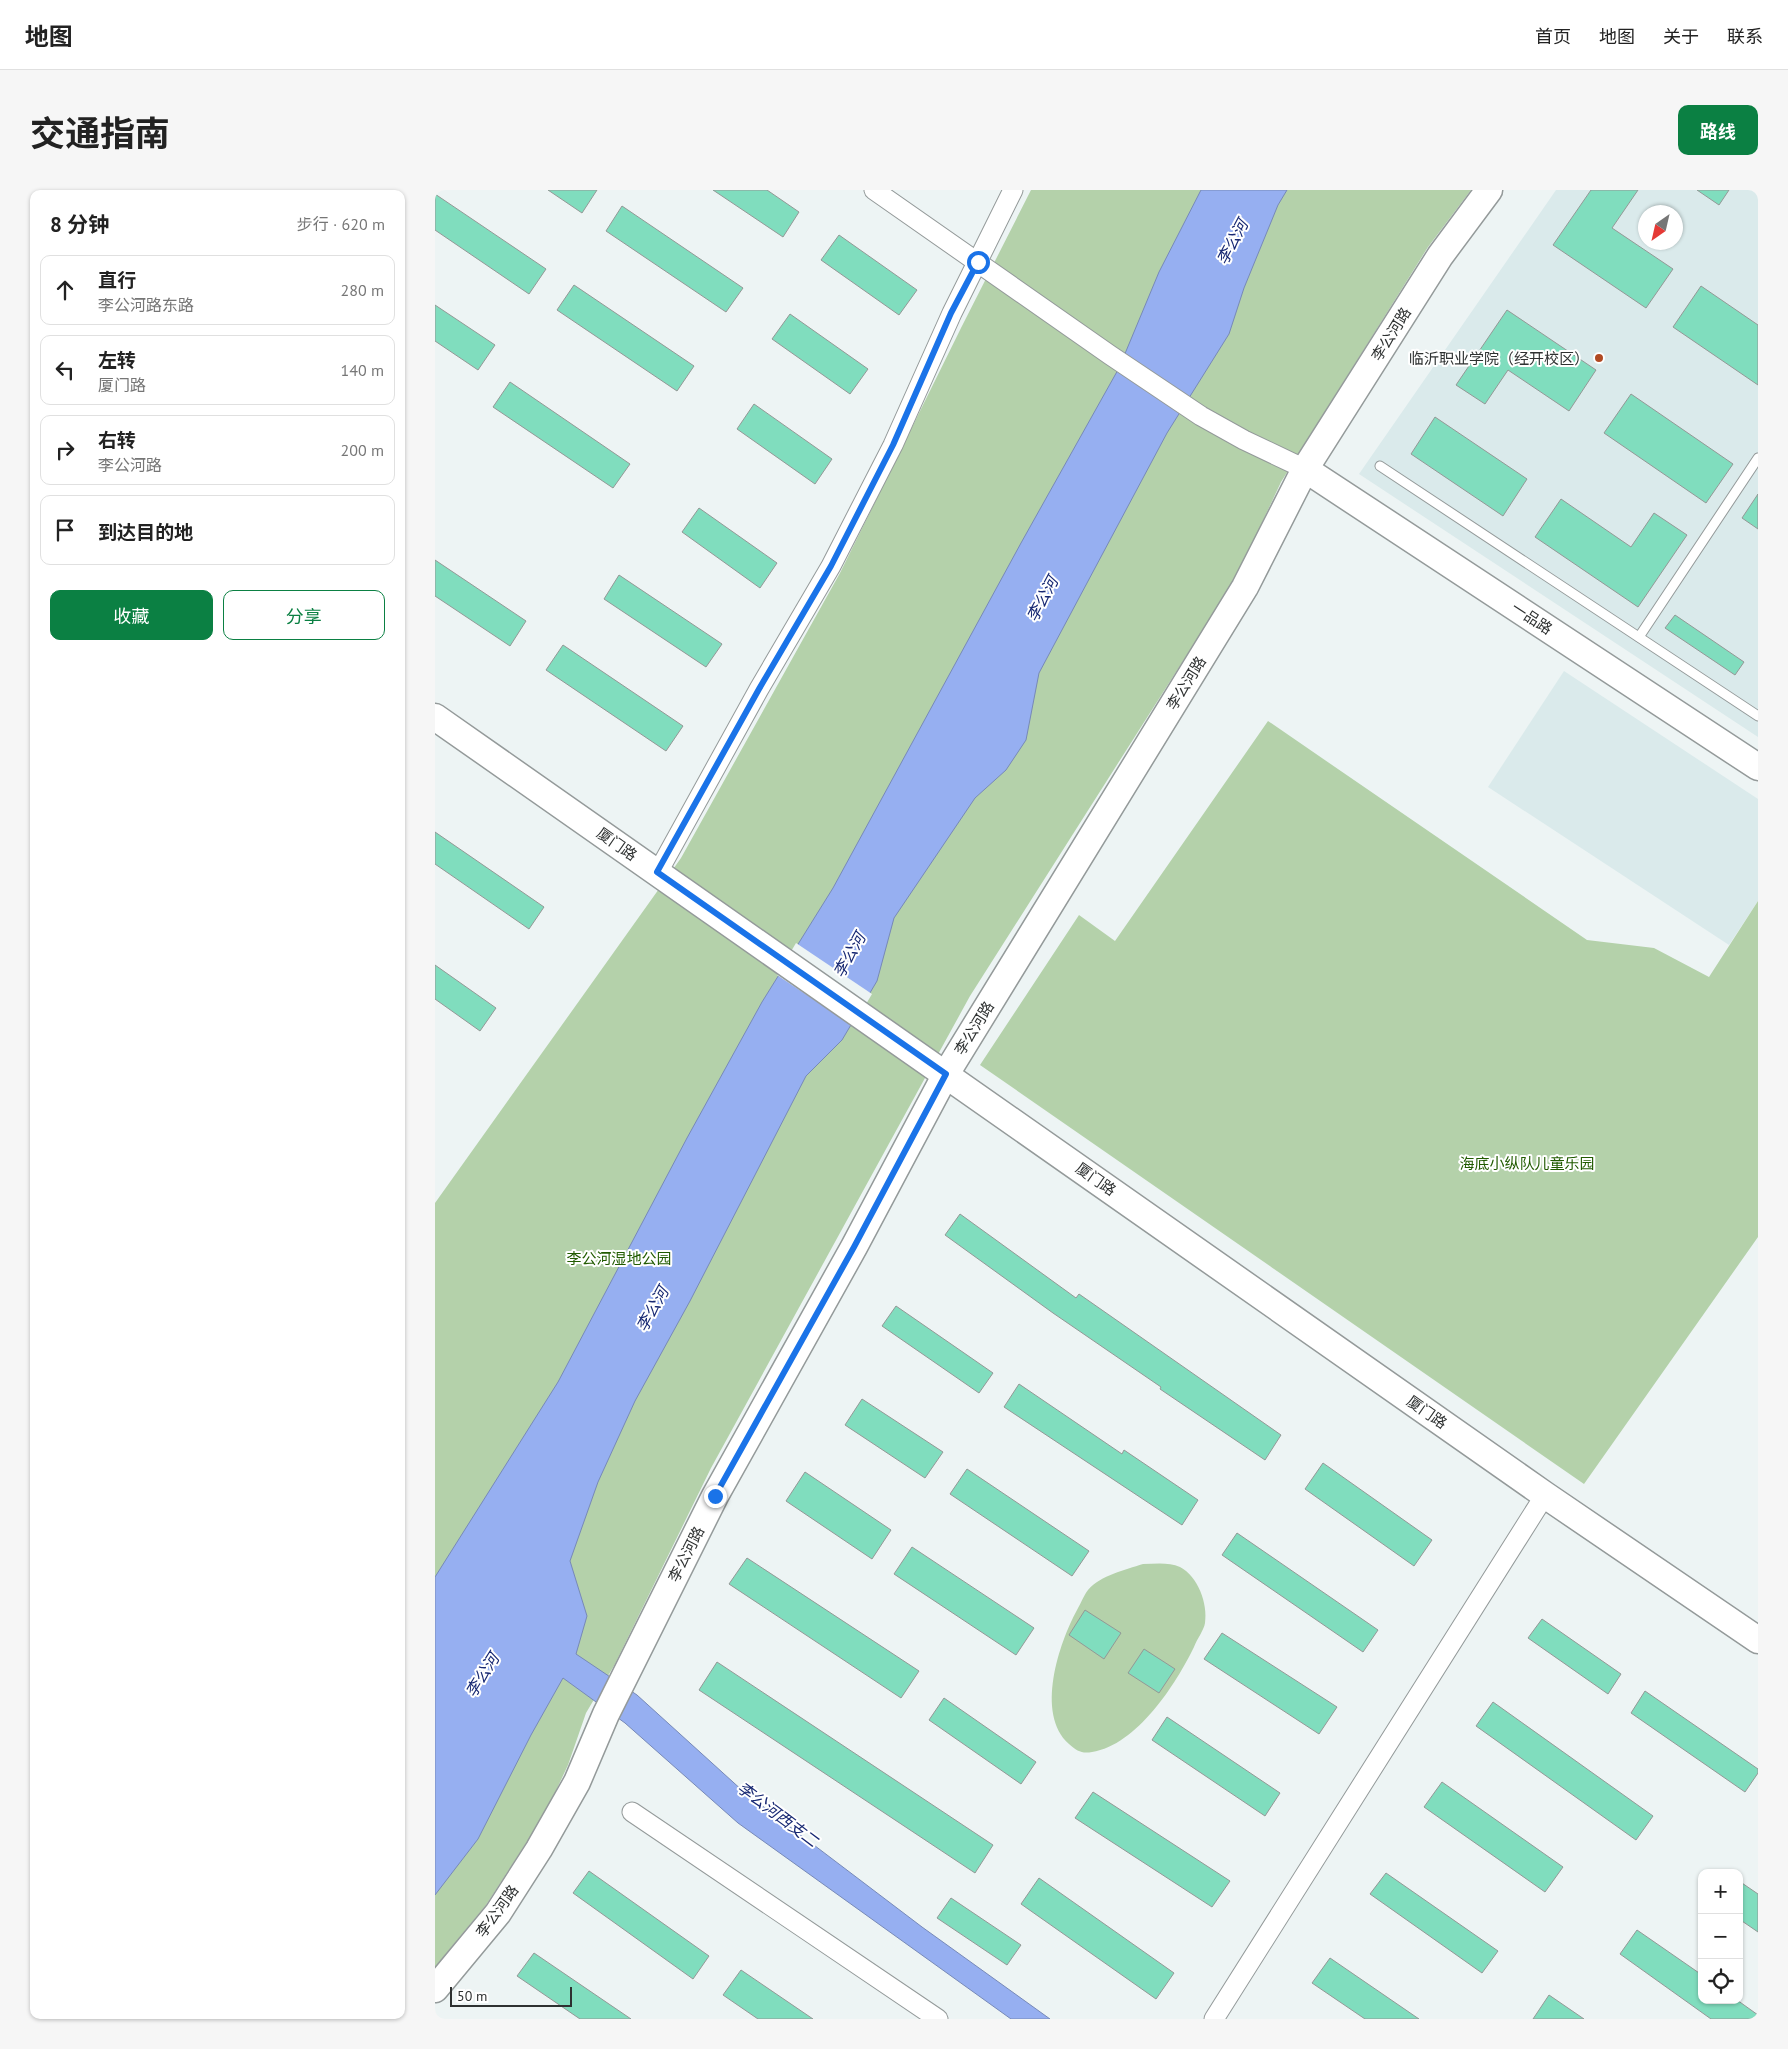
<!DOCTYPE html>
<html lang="zh">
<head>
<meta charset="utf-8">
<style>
	:root { --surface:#fff; --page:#f6f6f6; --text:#222; --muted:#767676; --line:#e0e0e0; --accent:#0b8043 }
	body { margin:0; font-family:"PT Sans","Noto Sans SC",sans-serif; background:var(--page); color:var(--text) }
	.controls { position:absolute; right:15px; bottom:15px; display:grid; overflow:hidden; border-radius:10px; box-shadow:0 1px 4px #0004 }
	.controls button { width:45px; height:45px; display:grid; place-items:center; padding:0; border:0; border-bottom:1px solid var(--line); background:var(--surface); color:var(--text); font:25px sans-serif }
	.compass { position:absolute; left:1203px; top:15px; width:45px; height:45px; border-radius:50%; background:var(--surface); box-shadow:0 1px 4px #0004; rotate:214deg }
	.scale { position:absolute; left:15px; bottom:12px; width:122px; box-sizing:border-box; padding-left:5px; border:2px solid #2e3131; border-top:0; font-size:14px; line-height:18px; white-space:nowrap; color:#2e3131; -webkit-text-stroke:4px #fff; paint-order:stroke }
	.stop { position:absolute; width:15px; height:15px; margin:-11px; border:4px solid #1a73e8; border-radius:50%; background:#fff }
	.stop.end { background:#1a73e8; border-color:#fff; box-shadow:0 1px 5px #0008 }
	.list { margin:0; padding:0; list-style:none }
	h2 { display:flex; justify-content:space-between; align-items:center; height:65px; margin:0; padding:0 20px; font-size:21px }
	h2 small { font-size:16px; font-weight:400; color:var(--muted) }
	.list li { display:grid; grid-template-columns:32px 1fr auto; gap:15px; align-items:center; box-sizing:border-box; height:70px; margin:0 10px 10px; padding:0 10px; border:1px solid var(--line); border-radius:10px }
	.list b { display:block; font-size:19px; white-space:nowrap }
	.list p { margin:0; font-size:16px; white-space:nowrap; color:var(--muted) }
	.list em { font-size:16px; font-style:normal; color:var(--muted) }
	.actions { display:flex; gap:10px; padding:15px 20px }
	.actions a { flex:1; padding:11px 0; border:1px solid var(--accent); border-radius:10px; text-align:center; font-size:18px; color:var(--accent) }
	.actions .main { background:var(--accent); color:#fff }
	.icon { flex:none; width:28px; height:28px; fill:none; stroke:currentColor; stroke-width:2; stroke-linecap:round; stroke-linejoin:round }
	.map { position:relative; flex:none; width:1323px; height:1829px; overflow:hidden; border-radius:10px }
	header { display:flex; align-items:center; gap:30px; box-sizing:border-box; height:70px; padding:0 25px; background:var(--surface); border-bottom:1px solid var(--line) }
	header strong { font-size:24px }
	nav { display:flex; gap:28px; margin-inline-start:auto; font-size:18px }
	.intro { display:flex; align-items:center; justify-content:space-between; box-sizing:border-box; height:120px; padding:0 30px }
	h1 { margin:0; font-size:35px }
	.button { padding:12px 22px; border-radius:10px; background:var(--accent); color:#fff; font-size:18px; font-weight:700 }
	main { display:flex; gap:30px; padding:0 30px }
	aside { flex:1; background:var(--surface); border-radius:10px; box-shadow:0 1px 4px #0004 }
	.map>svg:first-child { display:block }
	.built { fill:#daeaeb; fill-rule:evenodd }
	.green { fill:#b4d1aa }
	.water { fill:#96aff1; stroke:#7789b7 }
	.pier { fill:#edf4f4 }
	.building { fill:#80ddbe; stroke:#939896 }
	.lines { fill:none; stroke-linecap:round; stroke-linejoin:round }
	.lane-casing { stroke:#949a9a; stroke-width:11 }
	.street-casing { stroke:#949a9a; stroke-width:21 }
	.secondary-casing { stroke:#949a9a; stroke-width:29 }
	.lane { stroke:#fff; stroke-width:9 }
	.street { stroke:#fff; stroke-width:19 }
	.secondary { stroke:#fff; stroke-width:26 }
	.route { stroke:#1a73e8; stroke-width:6 }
	.poi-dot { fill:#b04a22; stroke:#fff; stroke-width:2 }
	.labels { text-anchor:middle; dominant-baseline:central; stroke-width:4; stroke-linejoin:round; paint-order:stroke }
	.street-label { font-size:15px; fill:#2e3131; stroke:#fff }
	.poi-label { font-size:15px; fill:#2e3131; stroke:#fff; text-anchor:end }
	.park-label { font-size:15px; fill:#215b00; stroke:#fff }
	.water-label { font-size:16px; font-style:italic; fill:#162772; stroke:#fff }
</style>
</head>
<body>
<header>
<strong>地图</strong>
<nav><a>首页</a><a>地图</a><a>关于</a><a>联系</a></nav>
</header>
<div class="intro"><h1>交通指南</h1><a class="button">路线</a></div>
<main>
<aside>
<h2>8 分钟<small>步行 · 620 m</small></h2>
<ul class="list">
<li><svg class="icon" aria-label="ahead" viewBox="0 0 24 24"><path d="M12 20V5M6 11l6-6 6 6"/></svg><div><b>直行</b><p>李公河路东路</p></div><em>280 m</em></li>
<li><svg class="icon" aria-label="left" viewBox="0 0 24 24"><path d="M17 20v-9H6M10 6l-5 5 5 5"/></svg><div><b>左转</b><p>厦门路</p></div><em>140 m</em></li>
<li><svg class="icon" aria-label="right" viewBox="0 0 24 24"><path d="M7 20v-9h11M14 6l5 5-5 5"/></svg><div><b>右转</b><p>李公河路</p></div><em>200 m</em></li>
<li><svg class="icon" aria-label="arrive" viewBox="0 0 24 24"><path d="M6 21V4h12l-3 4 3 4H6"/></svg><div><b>到达目的地</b></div></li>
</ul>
<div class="actions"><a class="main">收藏</a><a>分享</a></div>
</aside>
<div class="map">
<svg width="1323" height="1829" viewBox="0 0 1323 1829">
	<rect width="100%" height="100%" fill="#edf4f4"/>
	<!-- built -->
	<g class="built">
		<path d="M1121 0H1323V547L924 284ZM1210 22H1240V52H1210Z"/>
		<polygon points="1129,481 1323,609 1323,711 1294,755 1053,597"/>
	</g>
	<!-- green -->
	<g class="green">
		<polygon points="596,0 1036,0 993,57 846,292 802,386 535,806 276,1278 180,1474 151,1523 133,1575 110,1624 51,1715 0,1777 0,1013 246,668 405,383 526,138"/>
		<polygon points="833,531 1152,750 1219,758 1274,787 1323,711 1323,1047 1149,1294 545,875 644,725 680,751"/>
		<path d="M708 1374C720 1374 734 1372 745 1377 763 1386 773 1414 770 1433 769 1440 762 1449 759 1457 741 1494 702 1555 657 1562 647 1564 642 1561 634 1554 600 1524 624 1453 642 1420 646 1413 649 1405 653 1400 666 1385 690 1380 708 1374Z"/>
	</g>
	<!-- water -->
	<polygon class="water" points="766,0 852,0 843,15 809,98 794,144 732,243 604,483 591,550 571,580 540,608 459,728 442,791 407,850 371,886 255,1111 200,1211 163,1292 135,1371 152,1426 141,1464 202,1505 309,1602 487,1737 615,1829 576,1829 303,1633 190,1533 128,1488 96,1545 43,1649 0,1705 0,1387 123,1192 252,948 327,812 398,698 586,353 684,178 724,82"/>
	<!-- pier -->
	<polygon class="pier" points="361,753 437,804 418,836 342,785"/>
	<!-- building -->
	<g class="building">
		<polygon points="113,0 162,0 147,23"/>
		<polygon points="278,0 332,0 364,22 348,47"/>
		<polygon points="1156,0 1203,0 1177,38 1238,79 1211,118 1118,55"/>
		<polygon points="1262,0 1294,0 1284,15"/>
		<polygon points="0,4 111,79 94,104 0,40"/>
		<polygon points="187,16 308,98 291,122 171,41"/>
		<polygon points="404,45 482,100 464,125 386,70"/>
		<polygon points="139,95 259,176 242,201 122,120"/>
		<polygon points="1266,96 1323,135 1323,195 1238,137"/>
		<polygon points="0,115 60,155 43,180 0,151"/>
		<polygon points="1072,120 1161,180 1134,221 1073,180 1050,214 1021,195"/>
		<polygon points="355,124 433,179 415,204 337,149"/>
		<polygon points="75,192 195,274 178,298 58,217"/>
		<polygon points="1196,204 1298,274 1271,313 1169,243"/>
		<polygon points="319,214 397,269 380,294 302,239"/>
		<polygon points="1000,227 1092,289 1068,326 976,264"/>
		<polygon points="1323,304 1323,339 1307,328"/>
		<polygon points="1126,309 1196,357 1219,323 1252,345 1203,417 1100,347"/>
		<polygon points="264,318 342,373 325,398 247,342"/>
		<polygon points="0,370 91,431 75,456 0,406"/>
		<polygon points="184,385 287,454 271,477 169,409"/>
		<polygon points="1240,425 1309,472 1300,485 1230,438"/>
		<polygon points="128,455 248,536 231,561 111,480"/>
		<polygon points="0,642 109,717 94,739 0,674"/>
		<polygon points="0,775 61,818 45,841 0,809"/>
		<polygon points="525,1024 641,1108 644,1104 846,1245 830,1270 725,1199 726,1197 618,1123 510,1045"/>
		<polygon points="461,1116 558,1183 544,1203 447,1136"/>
		<polygon points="584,1194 687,1264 689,1260 763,1310 747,1335 569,1217"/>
		<polygon points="427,1209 508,1262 490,1288 410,1235"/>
		<polygon points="888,1273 997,1350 979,1376 870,1299"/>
		<polygon points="532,1279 654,1361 637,1386 515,1304"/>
		<polygon points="370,1282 456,1340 437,1369 351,1311"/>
		<polygon points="802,1343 943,1440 928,1462 787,1365"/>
		<polygon points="477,1357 599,1438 581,1465 459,1384"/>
		<polygon points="312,1368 484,1481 466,1508 294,1394"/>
		<polygon points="650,1420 686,1443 669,1469 634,1445"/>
		<polygon points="1107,1429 1186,1484 1173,1504 1093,1448"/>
		<polygon points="787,1443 902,1517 884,1544 769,1469"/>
		<polygon points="709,1459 740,1479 724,1503 693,1483"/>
		<polygon points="282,1472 558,1655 540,1683 264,1500"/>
		<polygon points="1210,1501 1323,1579 1323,1583 1310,1602 1196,1523"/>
		<polygon points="509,1508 601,1572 586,1594 494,1530"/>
		<polygon points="1058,1512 1218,1626 1201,1650 1041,1536"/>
		<polygon points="732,1527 845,1603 830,1626 717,1550"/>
		<polygon points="1007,1592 1128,1677 1110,1702 989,1617"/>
		<polygon points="658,1602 795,1691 777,1717 640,1628"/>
		<polygon points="154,1681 274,1766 258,1789 138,1703"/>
		<polygon points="951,1683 1063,1761 1047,1783 935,1704"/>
		<polygon points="604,1688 739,1783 721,1809 586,1714"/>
		<polygon points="1304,1691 1323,1704 1323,1742 1304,1729"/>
		<polygon points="516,1708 586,1755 572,1775 502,1728"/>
		<polygon points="1202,1740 1267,1785 1267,1810 1302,1810 1323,1825 1323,1829 1276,1829 1185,1764"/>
		<polygon points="99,1763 196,1829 145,1829 82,1786"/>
		<polygon points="895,1768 984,1829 930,1829 877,1793"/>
		<polygon points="306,1780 378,1829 323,1829 288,1805"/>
		<polygon points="1114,1805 1149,1829 1098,1829"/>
	</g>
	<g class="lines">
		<defs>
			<g id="lane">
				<polyline points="945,276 1323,526"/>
				<polyline points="1204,447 1323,268"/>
			</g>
			<g id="street">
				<polyline points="439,0 675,165 766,226 809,250 870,279"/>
				<polyline points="223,682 324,499 396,376 458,255 517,123 578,0"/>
				<polyline points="197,1622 503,1829"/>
				<polyline points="779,1829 1110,1305"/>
			</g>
			<g id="secondary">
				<polyline points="870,279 1323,577"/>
				<polyline points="0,527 1110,1305 1323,1450"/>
				<polyline points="0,1799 63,1723 104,1659 142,1592 171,1524 280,1306 419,1057 511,884 810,397 870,279 1005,66 1054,0"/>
			</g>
		</defs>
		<!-- lane casing -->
		<use href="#lane" class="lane-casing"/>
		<!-- street casing -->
		<use href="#street" class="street-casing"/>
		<!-- secondary casing -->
		<use href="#secondary" class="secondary-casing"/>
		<!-- lane -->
		<use href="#lane" class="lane"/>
		<!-- street -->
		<use href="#street" class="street"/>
		<!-- secondary -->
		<use href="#secondary" class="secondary"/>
	</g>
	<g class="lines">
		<!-- route -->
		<polyline class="route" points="280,1306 419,1057 511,884 222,682 324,499 396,376 458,255 516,123 543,72"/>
	</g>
	<!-- markers -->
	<circle class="poi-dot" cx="1164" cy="168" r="5"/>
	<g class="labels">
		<!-- street labels -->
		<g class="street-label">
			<text transform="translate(956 144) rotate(-58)">李公河路</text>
			<text transform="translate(1097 428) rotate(33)">一品路</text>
			<text transform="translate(751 493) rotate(-58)">李公河路</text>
			<text transform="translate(182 654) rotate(35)">厦门路</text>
			<text transform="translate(539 838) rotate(-58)">李公河路</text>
			<text transform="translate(661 989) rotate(35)">厦门路</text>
			<text transform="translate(992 1222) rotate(35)">厦门路</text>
			<text transform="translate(251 1364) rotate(-63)">李公河路</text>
			<text transform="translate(62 1721) rotate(-54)">李公河路</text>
		</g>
		<!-- poi labels -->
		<g class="poi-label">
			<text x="1154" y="168">临沂职业学院（经开校区）</text>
		</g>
		<!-- park labels -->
		<g class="park-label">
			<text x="1092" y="973">海底小纵队儿童乐园</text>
			<text x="184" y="1068">李公河湿地公园</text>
		</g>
		<!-- water labels -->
		<g class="water-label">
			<text transform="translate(797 52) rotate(-62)">李公河</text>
			<text transform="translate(607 409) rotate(-62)">李公河</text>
			<text transform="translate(414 765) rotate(-61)">李公河</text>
			<text transform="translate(217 1119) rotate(-61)">李公河</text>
			<text transform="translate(47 1485) rotate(-58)">李公河</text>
			<text transform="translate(343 1624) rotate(37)">李公河西支二</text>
		</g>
	</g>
</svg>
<div class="controls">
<button>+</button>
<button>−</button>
<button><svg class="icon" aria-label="locate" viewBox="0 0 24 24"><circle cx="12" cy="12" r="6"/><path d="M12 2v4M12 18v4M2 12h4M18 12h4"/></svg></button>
</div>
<svg class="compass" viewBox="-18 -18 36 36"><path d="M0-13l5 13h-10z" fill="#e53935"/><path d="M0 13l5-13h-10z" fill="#767676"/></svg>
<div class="scale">50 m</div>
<div class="stop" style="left:543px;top:72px"></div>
<div class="stop end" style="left:280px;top:1306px"></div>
</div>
</main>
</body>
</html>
